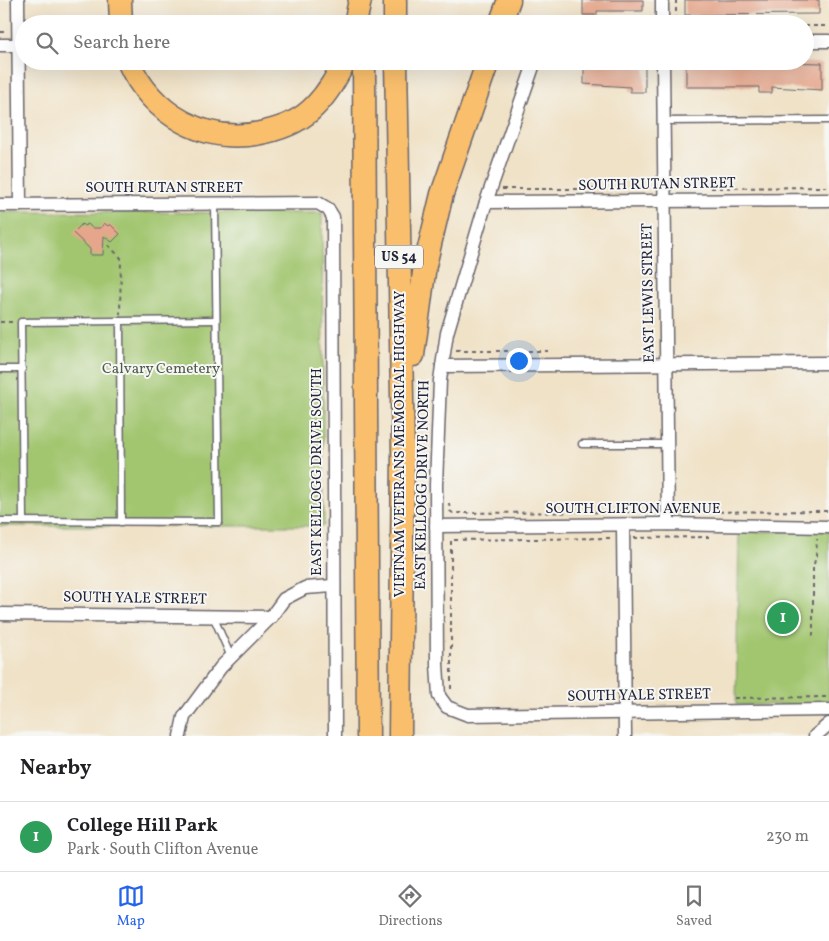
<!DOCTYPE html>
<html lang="en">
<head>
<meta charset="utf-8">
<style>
	:root { --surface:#fff; --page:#f2f2f2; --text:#202124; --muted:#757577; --line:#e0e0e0; --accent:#2563eb }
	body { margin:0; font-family:Vollkorn,serif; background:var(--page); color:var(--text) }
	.you { position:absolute; left:518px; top:360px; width:18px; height:18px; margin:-12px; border:4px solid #fff; border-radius:50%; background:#1a73e8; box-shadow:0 0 0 8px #1a73e833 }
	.badge { display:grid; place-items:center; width:32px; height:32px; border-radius:50%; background:var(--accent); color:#fff; font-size:16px; font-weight:700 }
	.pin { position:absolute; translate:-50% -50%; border:2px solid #fff; box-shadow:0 1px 5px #0006 }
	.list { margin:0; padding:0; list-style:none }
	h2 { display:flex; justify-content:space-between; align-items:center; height:65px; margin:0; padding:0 20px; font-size:21px }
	h2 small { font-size:16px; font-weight:400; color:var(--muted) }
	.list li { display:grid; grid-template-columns:32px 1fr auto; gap:15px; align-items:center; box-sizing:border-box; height:70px; padding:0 20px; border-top:1px solid var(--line) }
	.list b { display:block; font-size:19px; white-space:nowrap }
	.list p { margin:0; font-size:16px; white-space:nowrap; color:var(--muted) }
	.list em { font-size:16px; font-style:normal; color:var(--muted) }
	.icon { flex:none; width:28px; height:28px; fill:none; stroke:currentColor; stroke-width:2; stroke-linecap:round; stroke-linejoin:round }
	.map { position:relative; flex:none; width:829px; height:736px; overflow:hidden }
	.search { position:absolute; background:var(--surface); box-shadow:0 5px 20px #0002; left:15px; right:15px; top:15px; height:55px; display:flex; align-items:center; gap:12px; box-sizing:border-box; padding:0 18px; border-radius:28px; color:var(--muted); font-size:19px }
	.sheet { height:135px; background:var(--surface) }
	nav { display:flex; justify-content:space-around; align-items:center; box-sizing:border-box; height:70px; border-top:1px solid var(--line); background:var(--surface); font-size:14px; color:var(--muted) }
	nav a { display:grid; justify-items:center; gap:2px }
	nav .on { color:var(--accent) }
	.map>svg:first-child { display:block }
	.green { fill:#a2c66f; stroke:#627455 }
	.building { fill:#e6a68b }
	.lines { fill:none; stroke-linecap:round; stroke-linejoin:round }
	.lane-casing { stroke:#6a656c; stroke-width:9 }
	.street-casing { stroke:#6a656c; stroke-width:15 }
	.highway-casing { stroke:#6a656c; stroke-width:25 }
	.path { stroke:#6a656c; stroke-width:2; stroke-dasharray:4 4; stroke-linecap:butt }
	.lane { stroke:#fff; stroke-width:6 }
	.street { stroke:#fff; stroke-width:12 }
	.highway { stroke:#f9bf6d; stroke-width:22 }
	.labels { text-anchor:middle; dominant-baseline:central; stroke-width:4; stroke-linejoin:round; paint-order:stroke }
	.shield { fill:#f6f6f2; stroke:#626272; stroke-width:1 }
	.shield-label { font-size:14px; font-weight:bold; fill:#22223b }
	.street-label { font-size:15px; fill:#22223b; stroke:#f6f6f2 }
	.park-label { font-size:15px; fill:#4f5b4d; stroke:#f6f6f2 }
</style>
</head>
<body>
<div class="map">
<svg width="829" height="736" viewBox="0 0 829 736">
	<rect width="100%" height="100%" fill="#f6f6f2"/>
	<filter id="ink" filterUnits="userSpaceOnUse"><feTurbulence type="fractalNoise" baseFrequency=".02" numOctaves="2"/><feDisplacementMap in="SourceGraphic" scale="10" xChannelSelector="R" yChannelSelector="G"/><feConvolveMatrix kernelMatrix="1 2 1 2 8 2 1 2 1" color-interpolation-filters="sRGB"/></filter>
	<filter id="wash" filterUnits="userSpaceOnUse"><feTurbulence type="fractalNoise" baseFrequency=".0096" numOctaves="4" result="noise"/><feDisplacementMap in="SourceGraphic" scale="20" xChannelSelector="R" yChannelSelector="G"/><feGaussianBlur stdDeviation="1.12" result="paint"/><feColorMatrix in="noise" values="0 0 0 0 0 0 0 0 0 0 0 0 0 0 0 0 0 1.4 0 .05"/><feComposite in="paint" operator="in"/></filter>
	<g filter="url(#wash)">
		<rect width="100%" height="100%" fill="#f0e2c7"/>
		<!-- green -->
		<g class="green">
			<polygon points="0,212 322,213 324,526 0,526"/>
			<polygon points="829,531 829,704 736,705 739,532"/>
		</g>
		<g id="blocks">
			<!-- building -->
			<g class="building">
				<polygon points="583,0 643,0 643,11 597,11 597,15 583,15"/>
				<polygon points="685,0 819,0 819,14 685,15"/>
				<polygon points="584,61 645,61 645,92 630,92 630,87 584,84"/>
				<polygon points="686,62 725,62 749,63 749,66 775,66 775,62 822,63 822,90 772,87 772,93 759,93 759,87 686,87"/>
				<polygon points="104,223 108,226 110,224 120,234 112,242 104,236 103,255 90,255 90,249 73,233 82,224 84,226 88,224 92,228 101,228"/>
			</g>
		</g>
	</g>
	<g filter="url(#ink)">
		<use href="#blocks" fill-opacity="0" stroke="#6a656c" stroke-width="1"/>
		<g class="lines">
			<defs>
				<g id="lane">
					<polyline points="663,121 829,120"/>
					<polyline points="120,321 121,522"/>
					<polyline points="0,369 22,369"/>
					<polyline points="582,444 667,444"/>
					<polyline points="0,521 219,522 215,204"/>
					<polyline points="23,521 21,322 216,320"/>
					<polyline points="213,616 231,657"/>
				</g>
				<g id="street">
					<polyline points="18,0 20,205"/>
					<polyline points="662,0 662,24"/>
					<polyline points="805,41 829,41"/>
					<polyline points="0,45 18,45"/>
					<polyline points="535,61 486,202 447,333 440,380 436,485 437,664 439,696 447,707 468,715 829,710"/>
					<polyline points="663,61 668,524"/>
					<polyline points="486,202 829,200"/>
					<polyline points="0,205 318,203 328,209 333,217 335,736"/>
					<polyline points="442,366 829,363"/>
					<polyline points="623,525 625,736"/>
					<polyline points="436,526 668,524 829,527"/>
					<polyline points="0,614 271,617"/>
					<polyline points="180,736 184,717 221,667 271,617 284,599 305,588 333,586"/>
					<polyline points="815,736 829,724"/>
				</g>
				<g id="highway">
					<polyline points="120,0 121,24"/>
					<polyline points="395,0 395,24"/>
					<polyline points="355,24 360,0"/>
					<polyline points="500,24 509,0"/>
					<path d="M128 61C152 115 206 146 265 132 283 128 302 120 315 106 328 93 336 78 345 61"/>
					<polyline points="364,61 368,736"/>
					<polyline points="396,61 403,454 400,736"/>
					<polyline points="413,355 425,265 442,194 488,61"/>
				</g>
			</defs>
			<!-- lane casing -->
			<use href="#lane" class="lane-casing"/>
			<!-- street casing -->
			<use href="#street" class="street-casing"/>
			<!-- highway casing -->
			<use href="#highway" class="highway-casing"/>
			<!-- path -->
			<g class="path">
				<polyline points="676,0 676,24"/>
				<polyline points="805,26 829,26"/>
				<polyline points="0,32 8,32"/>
				<polyline points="711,188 829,187"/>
				<polyline points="502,189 597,189"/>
				<polyline points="108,245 121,258 120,314"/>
				<polyline points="0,322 14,322"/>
				<polyline points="456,351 549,351"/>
				<polyline points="449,503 450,511 453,513 644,512"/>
				<polyline points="679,512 829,511"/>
				<polyline points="634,538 709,537"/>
				<polyline points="813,636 813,568 816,556 817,539"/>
				<polyline points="451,689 451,540 612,538"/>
				<polyline points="734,698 829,697"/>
			</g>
			<!-- lane -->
			<use href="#lane" class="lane"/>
			<!-- street -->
			<use href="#street" class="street"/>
			<!-- highway -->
			<use href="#highway" class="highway"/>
		</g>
	</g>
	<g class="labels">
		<!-- shield labels -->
		<rect class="shield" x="375" y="245.5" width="48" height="23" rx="4"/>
		<g class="shield-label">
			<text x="399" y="257">US 54</text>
		</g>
		<!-- street labels -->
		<g class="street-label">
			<text transform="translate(657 185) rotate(-1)">SOUTH RUTAN STREET</text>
			<text x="164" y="188">SOUTH RUTAN STREET</text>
			<text transform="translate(649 293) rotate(-91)">EAST LEWIS STREET</text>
			<text transform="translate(400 444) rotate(-90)">VIETNAM VETERANS MEMORIAL HIGHWAY</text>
			<text transform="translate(317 472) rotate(-90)">EAST KELLOGG DRIVE SOUTH</text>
			<text transform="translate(423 485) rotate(-89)">EAST KELLOGG DRIVE NORTH</text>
			<text x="633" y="509">SOUTH CLIFTON AVENUE</text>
			<text transform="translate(135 599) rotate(1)">SOUTH YALE STREET</text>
			<text transform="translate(639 696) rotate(-1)">SOUTH YALE STREET</text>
		</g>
		<!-- park labels -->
		<g class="park-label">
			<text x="161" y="369">Calvary Cemetery</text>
		</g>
	</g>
</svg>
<div class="you"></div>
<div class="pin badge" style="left:783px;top:618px;background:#2e9e5b">1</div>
<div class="search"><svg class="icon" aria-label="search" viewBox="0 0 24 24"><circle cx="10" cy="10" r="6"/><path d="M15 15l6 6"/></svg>Search here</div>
</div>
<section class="sheet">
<h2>Nearby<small></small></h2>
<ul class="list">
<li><span class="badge" style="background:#2e9e5b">1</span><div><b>College Hill Park</b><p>Park · South Clifton Avenue</p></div><em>230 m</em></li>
</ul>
</section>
<nav>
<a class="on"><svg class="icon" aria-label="map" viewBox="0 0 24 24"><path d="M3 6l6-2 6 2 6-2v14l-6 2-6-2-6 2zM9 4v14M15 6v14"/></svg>Map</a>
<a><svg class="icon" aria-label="directions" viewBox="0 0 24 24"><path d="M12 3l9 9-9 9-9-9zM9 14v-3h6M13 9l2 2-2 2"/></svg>Directions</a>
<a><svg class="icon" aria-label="saved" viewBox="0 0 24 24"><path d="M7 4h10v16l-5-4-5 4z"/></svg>Saved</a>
</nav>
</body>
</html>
